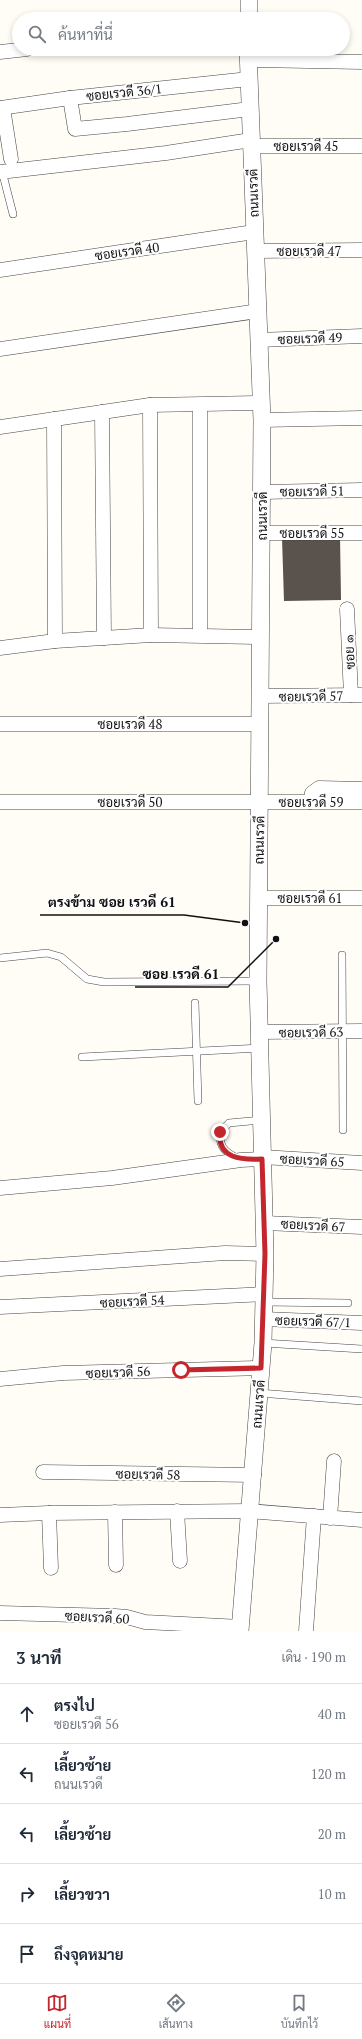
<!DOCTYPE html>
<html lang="th">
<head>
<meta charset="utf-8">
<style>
	:root { --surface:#fff; --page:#f2f2f3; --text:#1f2937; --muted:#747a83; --line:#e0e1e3; --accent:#c4262e }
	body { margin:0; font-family:"PT Serif",Sarabun,serif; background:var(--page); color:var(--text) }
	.stop { position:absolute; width:12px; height:12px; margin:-9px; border:3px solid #c4262e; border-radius:50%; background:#fff }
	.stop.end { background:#c4262e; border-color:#fff; box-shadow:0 1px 4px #0008 }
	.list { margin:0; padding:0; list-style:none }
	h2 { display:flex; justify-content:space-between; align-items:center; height:52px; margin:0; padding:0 16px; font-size:17px }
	h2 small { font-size:13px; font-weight:400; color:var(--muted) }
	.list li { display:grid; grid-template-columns:26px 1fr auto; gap:12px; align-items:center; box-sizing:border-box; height:60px; padding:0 16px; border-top:1px solid var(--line) }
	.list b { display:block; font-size:15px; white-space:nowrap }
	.list p { margin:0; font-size:13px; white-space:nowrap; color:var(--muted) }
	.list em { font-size:13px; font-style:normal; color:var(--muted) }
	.icon { flex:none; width:22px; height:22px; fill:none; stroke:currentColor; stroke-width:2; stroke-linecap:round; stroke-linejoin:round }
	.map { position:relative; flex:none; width:362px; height:1631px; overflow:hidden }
	.search { position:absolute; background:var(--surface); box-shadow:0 2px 6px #0003; left:12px; right:12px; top:12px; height:44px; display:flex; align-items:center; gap:10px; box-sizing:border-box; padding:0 14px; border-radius:22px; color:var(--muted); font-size:15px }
	.sheet { height:352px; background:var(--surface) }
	nav { display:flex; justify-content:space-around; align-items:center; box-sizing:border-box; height:56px; border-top:1px solid var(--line); background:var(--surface); font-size:11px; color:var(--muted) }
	nav a { display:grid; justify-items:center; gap:2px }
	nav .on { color:var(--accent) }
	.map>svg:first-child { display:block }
	.building { fill:#5a524d }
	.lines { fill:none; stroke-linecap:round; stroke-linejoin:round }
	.service-casing { stroke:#444; stroke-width:8 }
	.minor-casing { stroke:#444; stroke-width:15 }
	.tertiary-casing { stroke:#444; stroke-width:18 }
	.service { stroke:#fff; stroke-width:7 }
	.minor { stroke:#fff; stroke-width:14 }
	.tertiary { stroke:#fff; stroke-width:17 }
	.route { stroke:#c4262e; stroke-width:5 }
	.labels { text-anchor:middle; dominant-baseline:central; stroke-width:4; stroke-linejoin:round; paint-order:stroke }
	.street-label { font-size:13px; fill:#111; stroke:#fff }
	.leader { fill:none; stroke:#111; stroke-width:1.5 }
	.callout-dot { fill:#111; stroke:#fff; stroke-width:1.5 }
	.callout-label { font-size:14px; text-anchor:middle; font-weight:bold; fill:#111; stroke:#fff; stroke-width:4; stroke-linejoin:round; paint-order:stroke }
</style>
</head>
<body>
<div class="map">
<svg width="362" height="1631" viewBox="0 0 362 1631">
	<rect width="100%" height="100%" fill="#fffdf5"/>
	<!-- building -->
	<polygon class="building" points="340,536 341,600 284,601 282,538"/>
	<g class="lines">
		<defs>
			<g id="service">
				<polyline points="2,171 13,214"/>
				<polyline points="342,955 343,1130"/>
				<polyline points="0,958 47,953 61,957 87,979 104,982 258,981"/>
				<polyline points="195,1003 198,1101"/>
				<polyline points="82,1057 259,1048"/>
				<path d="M237 1158C225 1152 219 1147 220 1132L229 1123 261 1120"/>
				<polyline points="264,1302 348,1303"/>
				<polyline points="263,1343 362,1349"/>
				<polyline points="259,1393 362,1401"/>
			</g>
			<g id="minor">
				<polyline points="0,52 27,49"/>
				<polyline points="249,60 362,62"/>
				<polyline points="70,98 75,129 127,124 250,109"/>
				<polyline points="0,108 70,98 249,79"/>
				<polyline points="3,108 11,159"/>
				<polyline points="251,146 362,146"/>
				<polyline points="0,172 166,153 251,140"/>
				<polyline points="255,251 362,250"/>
				<polyline points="0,270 254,232"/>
				<polyline points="259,340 362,336"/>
				<polyline points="0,349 258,311"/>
				<polyline points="150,405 151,635"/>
				<polyline points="200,405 200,635"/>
				<polyline points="102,412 104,638"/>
				<polyline points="54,419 55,641"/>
				<polyline points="262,420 362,418"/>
				<polyline points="0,427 150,405 261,403"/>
				<polyline points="262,492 362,490"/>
				<polyline points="262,533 362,533"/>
				<polyline points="347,609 351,695"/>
				<polyline points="0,648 55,641 151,635 261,637"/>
				<polyline points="260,696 362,695"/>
				<polyline points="0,724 260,724"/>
				<polyline points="0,802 362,802"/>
				<polyline points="310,802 312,793 319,788 362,789"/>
				<polyline points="258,898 362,898"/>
				<polyline points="259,1032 362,1031"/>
				<polyline points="262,1157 362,1163"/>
				<polyline points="0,1188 112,1178 241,1160 262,1159"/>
				<polyline points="264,1223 362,1227"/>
				<polyline points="0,1269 225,1253 265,1254"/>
				<polyline points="0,1307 264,1294"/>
				<polyline points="263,1319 362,1323"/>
				<polyline points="0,1379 63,1373 261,1368"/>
				<polyline points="43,1472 254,1475"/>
				<polyline points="177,1511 180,1561"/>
				<polyline points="115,1512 116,1565"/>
				<polyline points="49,1513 51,1568"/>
				<polyline points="0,1515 49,1513 249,1511 362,1520"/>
				<polyline points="330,1518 334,1461"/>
				<polyline points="0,1613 115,1616 127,1617 145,1622 241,1627"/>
				<polyline points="306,1631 314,1516"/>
			</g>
			<g id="tertiary">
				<polyline points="249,0 249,19"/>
				<polyline points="240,1631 263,1343 265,1254 258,981 262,420 248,49"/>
			</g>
		</defs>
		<!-- service casing -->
		<use href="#service" class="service-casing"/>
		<!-- minor casing -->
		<use href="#minor" class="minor-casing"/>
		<!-- tertiary casing -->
		<use href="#tertiary" class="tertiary-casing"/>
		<!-- service -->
		<use href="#service" class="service"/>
		<!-- minor -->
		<use href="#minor" class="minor"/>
		<!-- tertiary -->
		<use href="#tertiary" class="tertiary"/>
	</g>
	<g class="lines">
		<!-- route -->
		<path class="route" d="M181 1370 261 1368 265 1254 262 1159C242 1160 217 1159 220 1132"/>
	</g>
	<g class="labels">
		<!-- street labels -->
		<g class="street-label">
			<text transform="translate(124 92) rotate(-6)">ซอยเรวดี 36/1</text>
			<text x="306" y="146">ซอยเรวดี 45</text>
			<text transform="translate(253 193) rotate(-92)">ถนนเรวดี</text>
			<text transform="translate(127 251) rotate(-8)">ซอยเรวดี 40</text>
			<text x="309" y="251">ซอยเรวดี 47</text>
			<text transform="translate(310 338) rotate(-2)">ซอยเรวดี 49</text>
			<text transform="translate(312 491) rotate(-1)">ซอยเรวดี 51</text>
			<text transform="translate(262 516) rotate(-90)">ถนนเรวดี</text>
			<text x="312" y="533">ซอยเรวดี 55</text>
			<text transform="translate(349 652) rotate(-93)">ซอย ๑</text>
			<text transform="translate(311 696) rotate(-1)">ซอยเรวดี 57</text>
			<text x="130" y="724">ซอยเรวดี 48</text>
			<text x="130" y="802">ซอยเรวดี 50</text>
			<text x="311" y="802">ซอยเรวดี 59</text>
			<text transform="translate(259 840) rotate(-89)">ถนนเรวดี</text>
			<text x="310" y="898">ซอยเรวดี 61</text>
			<text transform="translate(311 1032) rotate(-1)">ซอยเรวดี 63</text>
			<text transform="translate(312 1160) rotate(3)">ซอยเรวดี 65</text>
			<text transform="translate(313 1225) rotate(3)">ซอยเรวดี 67</text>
			<text transform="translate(132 1301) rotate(-3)">ซอยเรวดี 54</text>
			<text transform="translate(313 1321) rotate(2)">ซอยเรวดี 67/1</text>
			<text transform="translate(118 1372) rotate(-2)">ซอยเรวดี 56</text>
			<text transform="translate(258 1404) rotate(-86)">ถนนเรวดี</text>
			<text transform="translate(148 1474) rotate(1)">ซอยเรวดี 58</text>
			<text transform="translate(97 1617) rotate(3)">ซอยเรวดี 60</text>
		</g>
	</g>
	<!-- callouts -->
	<path class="leader" d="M245 923L184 915H40M276 939L228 987H135"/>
	<g class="callout-dot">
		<circle cx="245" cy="923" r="4"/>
		<circle cx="276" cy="939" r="4"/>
	</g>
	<g class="callout-label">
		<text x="112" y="907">ตรงข้าม ซอย เรวดี 61</text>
		<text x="181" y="979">ซอย เรวดี 61</text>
	</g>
</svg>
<div class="stop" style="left:181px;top:1370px"></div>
<div class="stop end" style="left:220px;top:1132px"></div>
<div class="search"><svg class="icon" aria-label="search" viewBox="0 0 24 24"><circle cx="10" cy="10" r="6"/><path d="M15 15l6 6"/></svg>ค้นหาที่นี่</div>
</div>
<section class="sheet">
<h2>3 นาที<small>เดิน · 190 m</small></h2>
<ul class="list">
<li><svg class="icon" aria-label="ahead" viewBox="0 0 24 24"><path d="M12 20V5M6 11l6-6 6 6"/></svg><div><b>ตรงไป</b><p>ซอยเรวดี 56</p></div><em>40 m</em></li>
<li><svg class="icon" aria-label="left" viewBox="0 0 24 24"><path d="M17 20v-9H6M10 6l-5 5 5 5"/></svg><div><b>เลี้ยวซ้าย</b><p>ถนนเรวดี</p></div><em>120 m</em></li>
<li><svg class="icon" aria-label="left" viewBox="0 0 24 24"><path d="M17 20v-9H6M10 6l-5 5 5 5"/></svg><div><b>เลี้ยวซ้าย</b></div><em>20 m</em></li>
<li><svg class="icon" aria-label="right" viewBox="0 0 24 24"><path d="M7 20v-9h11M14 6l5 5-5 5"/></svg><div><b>เลี้ยวขวา</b></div><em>10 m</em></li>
<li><svg class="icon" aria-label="arrive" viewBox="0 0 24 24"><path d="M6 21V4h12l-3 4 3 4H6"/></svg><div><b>ถึงจุดหมาย</b></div></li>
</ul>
</section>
<nav>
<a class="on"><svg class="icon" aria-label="map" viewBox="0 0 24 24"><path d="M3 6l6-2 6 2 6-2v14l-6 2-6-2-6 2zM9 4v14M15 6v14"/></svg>แผนที่</a>
<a><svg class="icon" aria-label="directions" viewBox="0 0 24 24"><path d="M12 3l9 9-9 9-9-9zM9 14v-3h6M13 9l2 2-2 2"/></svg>เส้นทาง</a>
<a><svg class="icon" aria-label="saved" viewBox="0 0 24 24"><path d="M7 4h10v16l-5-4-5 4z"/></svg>บันทึกไว้</a>
</nav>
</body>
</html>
